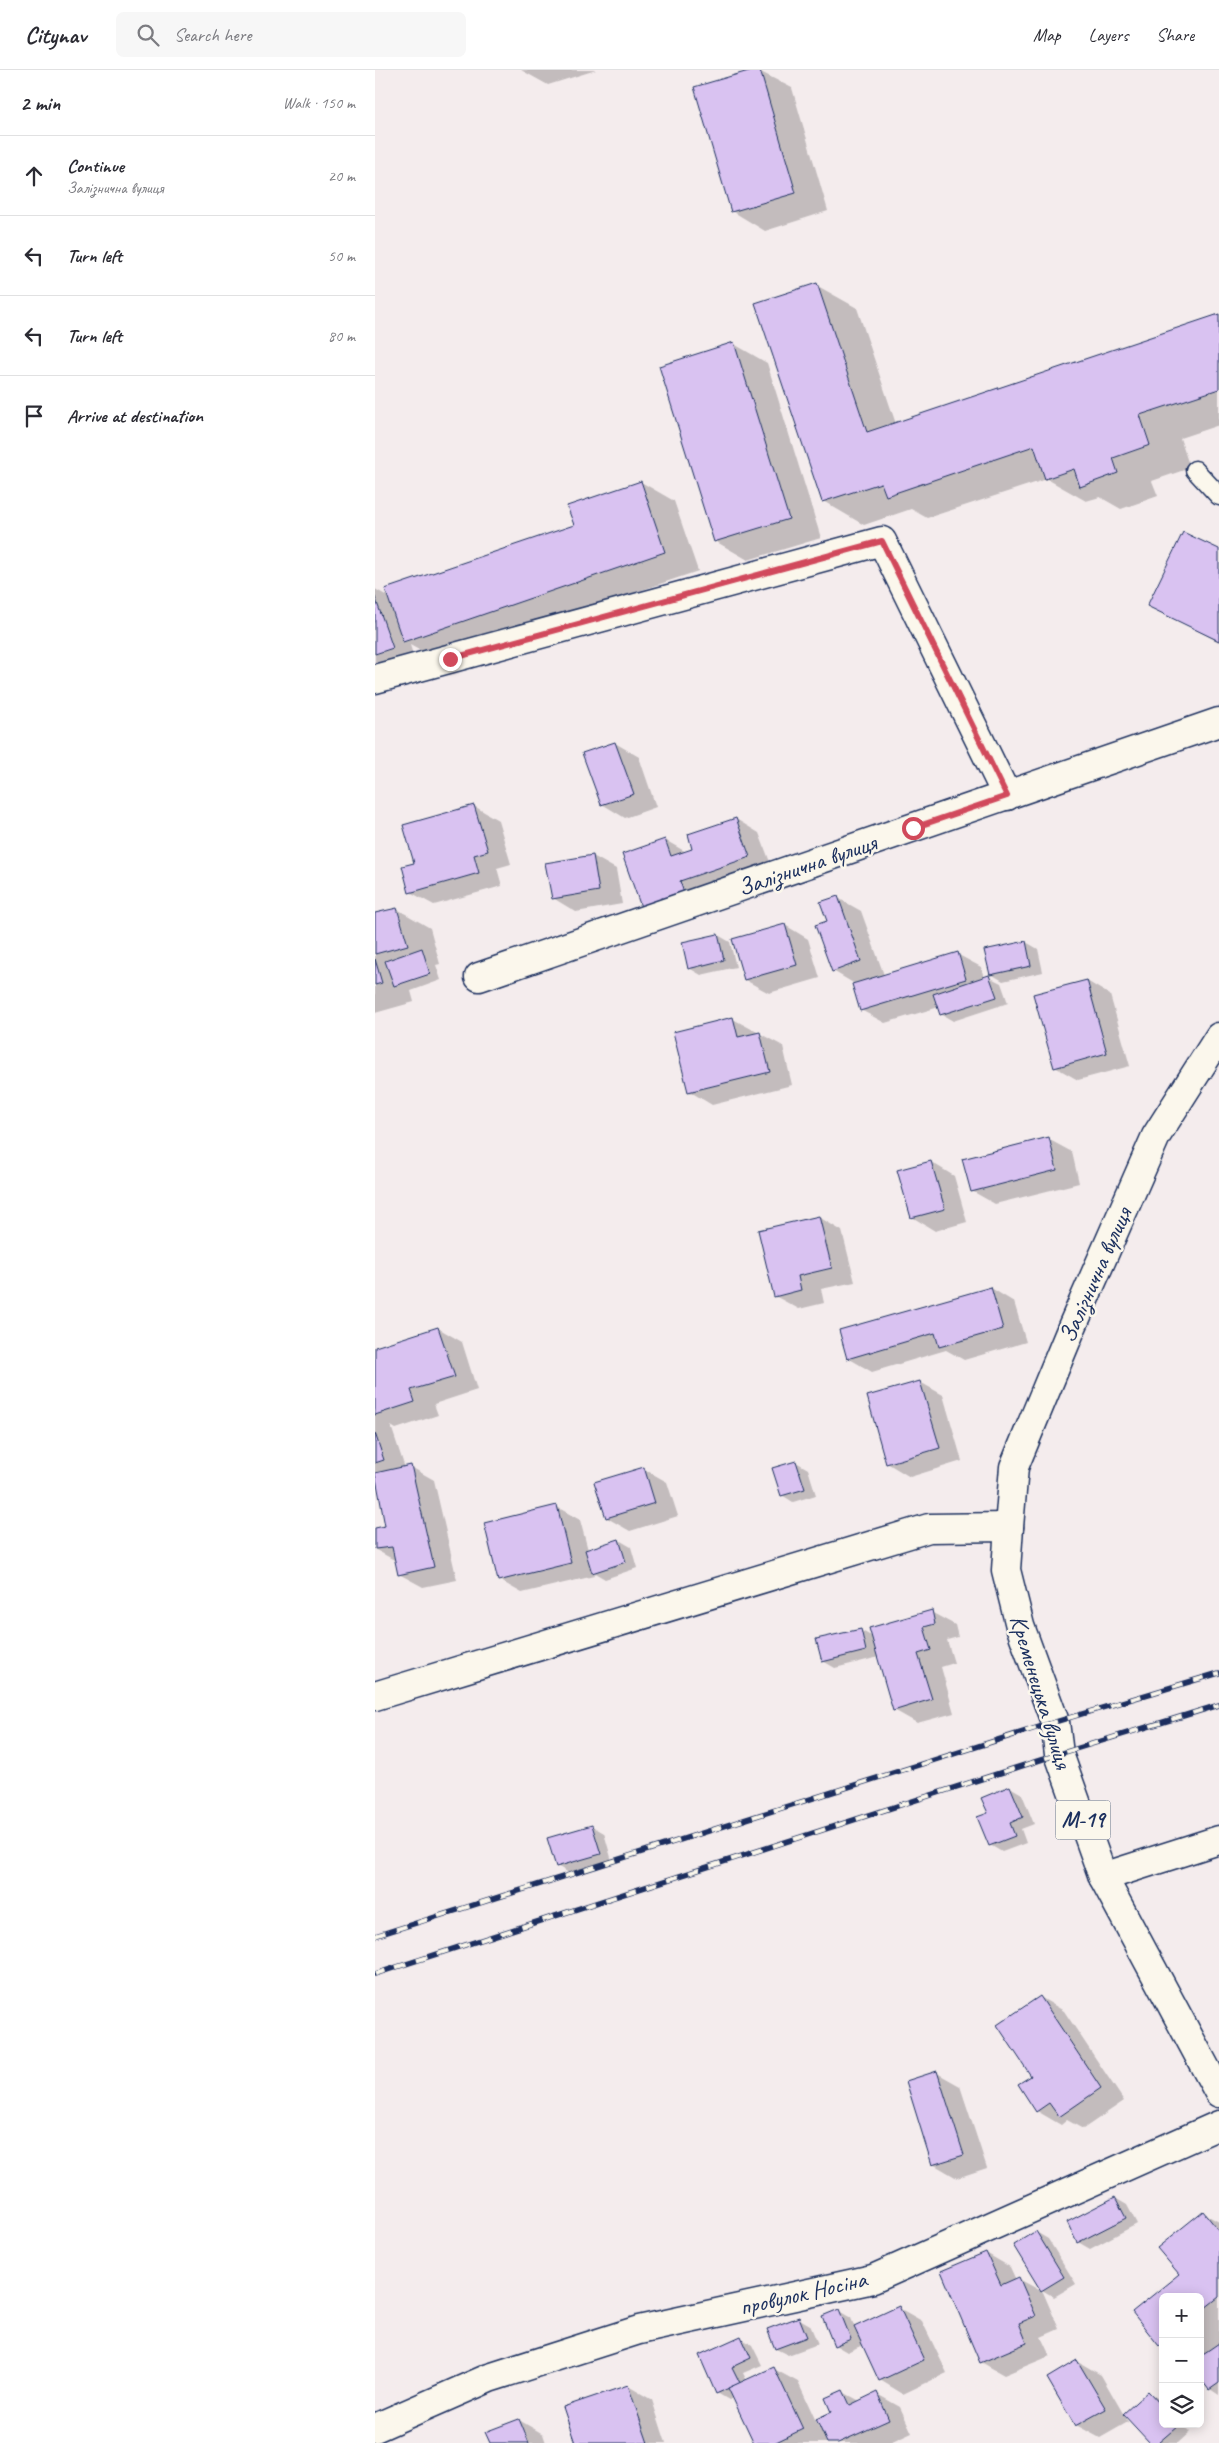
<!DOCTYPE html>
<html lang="en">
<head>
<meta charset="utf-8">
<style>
	:root { --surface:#fff; --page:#f7f7f7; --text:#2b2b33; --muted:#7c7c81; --line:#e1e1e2 }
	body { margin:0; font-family:Caveat,sans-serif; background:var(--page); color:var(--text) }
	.controls { position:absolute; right:15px; bottom:15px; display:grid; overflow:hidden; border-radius:8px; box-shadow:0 2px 12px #0003 }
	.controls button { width:45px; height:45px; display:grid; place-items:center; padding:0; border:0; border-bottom:1px solid var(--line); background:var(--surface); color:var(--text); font:25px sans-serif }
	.stop { position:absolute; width:15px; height:15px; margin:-11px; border:4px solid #d1495b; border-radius:50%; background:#fff }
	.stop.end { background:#d1495b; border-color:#fff; box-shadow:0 1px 5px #0008 }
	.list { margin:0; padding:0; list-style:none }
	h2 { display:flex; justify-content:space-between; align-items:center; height:65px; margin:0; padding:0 20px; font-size:21px }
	h2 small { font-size:16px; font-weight:400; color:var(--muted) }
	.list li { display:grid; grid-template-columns:32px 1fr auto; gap:15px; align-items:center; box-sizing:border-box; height:80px; padding:0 20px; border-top:1px solid var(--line) }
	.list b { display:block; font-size:19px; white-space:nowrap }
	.list p { margin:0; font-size:16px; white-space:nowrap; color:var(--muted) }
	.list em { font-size:16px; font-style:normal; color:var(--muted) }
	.icon { flex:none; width:28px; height:28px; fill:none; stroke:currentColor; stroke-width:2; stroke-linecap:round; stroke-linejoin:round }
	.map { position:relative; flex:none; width:844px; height:2373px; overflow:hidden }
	header { display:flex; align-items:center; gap:30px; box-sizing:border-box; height:70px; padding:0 25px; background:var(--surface); border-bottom:1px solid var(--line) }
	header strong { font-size:24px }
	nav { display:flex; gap:28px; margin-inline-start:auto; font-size:18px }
	.search { width:350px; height:45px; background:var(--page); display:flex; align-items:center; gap:12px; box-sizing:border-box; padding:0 18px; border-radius:8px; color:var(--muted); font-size:19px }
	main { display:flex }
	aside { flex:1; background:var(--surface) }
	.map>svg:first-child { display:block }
	.shadow { fill:#0003 }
	.building { fill:#d9c2f1; stroke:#1b2f5e }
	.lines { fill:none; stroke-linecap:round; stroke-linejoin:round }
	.lane-casing { stroke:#1b2f5e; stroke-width:21 }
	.street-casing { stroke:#1b2f5e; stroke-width:31 }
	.secondary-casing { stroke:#1b2f5e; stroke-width:31 }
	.highway-casing { stroke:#1b2f5e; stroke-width:31 }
	.lane { stroke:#fbf7ec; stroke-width:18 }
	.street { stroke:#fbf7ec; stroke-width:28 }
	.secondary { stroke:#fbf7ec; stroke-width:28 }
	.highway { stroke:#fbf7ec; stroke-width:28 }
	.rail-casing { stroke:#1b2f5e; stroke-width:5.5 }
	.rail { stroke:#fbf7ec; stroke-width:4; stroke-dasharray:11; stroke-linecap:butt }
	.route { stroke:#d1495b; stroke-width:6 }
	.labels { text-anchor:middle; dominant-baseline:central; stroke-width:5; stroke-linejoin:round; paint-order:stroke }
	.shield { fill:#fbf7ec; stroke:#5e6b89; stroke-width:1 }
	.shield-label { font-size:22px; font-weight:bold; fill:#1b2f5e }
	.street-label { font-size:24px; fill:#1b2f5e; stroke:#fbf7ec }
</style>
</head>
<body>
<header>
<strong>Citynav</strong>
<div class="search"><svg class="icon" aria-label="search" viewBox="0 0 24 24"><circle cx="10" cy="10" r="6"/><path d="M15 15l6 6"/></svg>Search here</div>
<nav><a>Map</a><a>Layers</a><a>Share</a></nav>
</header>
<main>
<aside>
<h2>2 min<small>Walk · 150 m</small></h2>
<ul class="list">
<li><svg class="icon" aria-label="ahead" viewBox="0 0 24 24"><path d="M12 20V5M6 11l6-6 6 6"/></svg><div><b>Continue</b><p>Залізнична вулиця</p></div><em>20 m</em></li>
<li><svg class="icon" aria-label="left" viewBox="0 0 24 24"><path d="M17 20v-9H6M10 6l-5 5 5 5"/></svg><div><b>Turn left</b></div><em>50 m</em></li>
<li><svg class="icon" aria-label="left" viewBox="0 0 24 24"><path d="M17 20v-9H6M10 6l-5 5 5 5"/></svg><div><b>Turn left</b></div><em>80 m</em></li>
<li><svg class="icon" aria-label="arrive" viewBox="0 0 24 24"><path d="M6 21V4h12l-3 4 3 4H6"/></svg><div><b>Arrive at destination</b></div></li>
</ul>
</aside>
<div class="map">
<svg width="844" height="2373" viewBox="0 0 844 2373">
	<rect width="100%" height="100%" fill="#f4eced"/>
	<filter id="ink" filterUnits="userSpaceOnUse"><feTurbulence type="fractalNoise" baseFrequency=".02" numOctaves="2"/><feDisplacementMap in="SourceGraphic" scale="10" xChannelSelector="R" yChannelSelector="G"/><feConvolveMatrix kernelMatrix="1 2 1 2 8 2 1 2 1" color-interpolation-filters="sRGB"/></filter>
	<g filter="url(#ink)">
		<!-- shadow -->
		<g class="shadow">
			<polygon points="146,0 221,0 173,15"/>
			<polygon points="382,0 417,18 453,141 390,161 357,141"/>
			<polygon points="441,215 482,238 521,354 844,246 844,355 805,368 815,398 777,411 783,426 746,439 725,427 711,431 672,409 552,448 536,439 489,455 448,431"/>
			<polygon points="359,274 392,293 446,468 373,490 340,471"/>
			<polygon points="266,412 299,431 323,501 62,590 35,575 40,591 0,597 0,519 14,527 201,455"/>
			<polygon points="844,481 844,572 773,535"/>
			<polygon points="240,673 264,687 281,737 250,748 227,734"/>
			<polygon points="99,736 123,750 136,794 122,798 127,816 59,835 35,822 40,794"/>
			<polygon points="361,749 384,763 398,800 291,850 290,770 311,782 319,779"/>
			<polygon points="218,786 241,799 247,834 201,842 178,828"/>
			<polygon points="463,828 486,841 509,905 582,884 606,897 609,908 614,907 626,913 633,933 578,951 566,944 564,937 510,953 486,940 480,914 458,901 453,852"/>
			<polygon points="22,839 55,858 65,894 61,895 66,910 36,921 39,932 0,943 0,845"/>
			<polygon points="410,855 433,869 445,908 394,923 370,910"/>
			<polygon points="343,865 355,872 361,897 326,905 314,898"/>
			<polygon points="651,872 663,879 668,902 628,911 616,904"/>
			<polygon points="712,911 735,925 755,996 703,1010 680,997"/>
			<polygon points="358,949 408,976 417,1015 337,1035 314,1021"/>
			<polygon points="673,1069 697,1082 704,1113 620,1134 597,1121"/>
			<polygon points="556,1092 579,1106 592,1152 560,1161 537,1147"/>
			<polygon points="444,1147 467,1161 480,1212 446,1219 449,1233 424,1239 400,1226"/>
			<polygon points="616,1218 639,1232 651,1272 589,1290 571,1280 497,1302 473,1288"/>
			<polygon points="63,1258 87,1272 102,1320 59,1334 63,1345 21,1359 16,1356 30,1398 36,1397 59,1410 82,1510 48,1517 24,1504 21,1491 1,1480 0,1473 0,1459 11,1456 2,1413 0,1414 0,1276 3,1277"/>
			<polygon points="545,1312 568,1325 587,1391 535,1407 512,1393"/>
			<polygon points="421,1392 433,1399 441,1425 418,1432 407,1425"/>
			<polygon points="269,1399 292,1412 303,1446 255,1461 232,1448"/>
			<polygon points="182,1437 205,1450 213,1480 244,1470 256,1477 262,1498 230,1509 218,1502 219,1506 147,1523 124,1510"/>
			<polygon points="556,1542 580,1555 583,1567 572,1570 579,1593 566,1597 579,1643 542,1653 519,1640 504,1587 460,1598 448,1591 485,1560 498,1567"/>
			<polygon points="635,1717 647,1724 659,1754 646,1759 651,1773 627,1782 615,1775 604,1748 614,1744"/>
			<polygon points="217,1756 229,1763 237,1791 194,1803 182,1796"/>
			<polygon points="665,1927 689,1941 749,2031 708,2059 692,2050 686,2055 662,2041 657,2006"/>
			<polygon points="562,2003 585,2016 612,2098 582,2108 558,2094"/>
			<polygon points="740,2128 752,2135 762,2154 715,2179 703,2172 693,2153"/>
			<polygon points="828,2143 844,2152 844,2325 835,2319 825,2305 825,2227 788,2227 788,2276 759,2242 806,2204"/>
			<polygon points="661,2162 673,2169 701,2214 679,2227 667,2220"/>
			<polygon points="611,2183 635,2197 641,2210 644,2209 668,2222 684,2259 666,2267 675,2286 629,2305 606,2292"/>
			<polygon points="524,2238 547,2251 572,2303 528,2324 505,2310 488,2275 472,2282 460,2275 464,2241 476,2248 480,2258"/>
			<polygon points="423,2248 435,2255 443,2274 413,2285 401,2279 394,2260"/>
			<polygon points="366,2268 377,2275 387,2295 368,2303 372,2311 399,2299 423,2312 445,2360 458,2343 468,2322 485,2331 502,2324 525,2337 537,2363 515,2373 380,2373 359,2328 354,2330 342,2323"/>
			<polygon points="702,2291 726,2305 753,2352 725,2368 701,2355"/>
			<polygon points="253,2316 277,2330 291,2373 202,2373"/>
			<polygon points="773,2322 788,2332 788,2354 807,2354 815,2362 803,2373 777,2373"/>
			<polygon points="144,2350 168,2364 171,2373 116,2373"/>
		</g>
		<!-- building -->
		<g class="building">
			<polygon points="377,0 385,0 421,123 356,142 319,17"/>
			<polygon points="442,213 492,362 844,244 844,319 765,345 775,375 738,388 743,403 705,417 699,399 670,409 659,376 511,426 506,413 447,432 380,233"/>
			<polygon points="359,272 414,449 339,472 284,296"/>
			<polygon points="266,411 290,482 28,572 10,519 199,455 192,436"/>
			<polygon points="808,462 844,479 844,571 772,536"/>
			<polygon points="0,527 18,578 0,584"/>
			<polygon points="240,672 259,724 226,735 207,683"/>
			<polygon points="99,735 113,781 99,785 104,803 34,823 27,796 39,793 28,755"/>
			<polygon points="361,748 375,787 305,811 309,823 266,837 247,784 290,769 296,786 317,779 313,764"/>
			<polygon points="218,785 224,821 177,829 170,793"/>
			<polygon points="463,826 486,891 457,902 440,855 452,851 445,832"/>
			<polygon points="22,838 33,875 0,884 0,843"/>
			<polygon points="410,854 422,895 369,910 357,869"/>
			<polygon points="343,864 349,890 313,899 307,872"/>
			<polygon points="651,871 656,896 615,905 609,880"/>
			<polygon points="47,878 55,904 19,916 10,891"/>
			<polygon points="583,882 591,909 485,941 477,914"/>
			<polygon points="0,889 7,913 0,915"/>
			<polygon points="614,905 622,927 565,945 558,924"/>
			<polygon points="712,910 732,983 679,998 658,924"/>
			<polygon points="358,947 363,967 385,962 395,1002 313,1022 298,962"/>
			<polygon points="674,1067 682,1100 596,1122 587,1089"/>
			<polygon points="556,1091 570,1139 536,1148 522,1100"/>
			<polygon points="444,1146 457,1198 423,1206 426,1220 399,1227 383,1160"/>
			<polygon points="616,1217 628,1259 564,1277 560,1263 472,1289 464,1260"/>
			<polygon points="63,1257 80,1307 36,1320 40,1332 0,1345 0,1277"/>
			<polygon points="545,1311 565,1378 511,1394 492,1326"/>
			<polygon points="0,1363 9,1390 0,1393"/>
			<polygon points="421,1391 430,1419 406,1426 397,1398"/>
			<polygon points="36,1395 59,1497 23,1505 17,1477 0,1479 0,1458 10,1456 0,1403"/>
			<polygon points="269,1397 280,1433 231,1448 219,1412"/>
			<polygon points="182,1435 196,1493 123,1511 109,1453"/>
			<polygon points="244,1469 251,1492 217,1503 210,1480"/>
			<polygon points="557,1540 560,1554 549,1557 556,1580 543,1584 557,1629 518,1641 494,1558"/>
			<polygon points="486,1559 491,1581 447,1592 441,1569"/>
			<polygon points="635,1716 648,1747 635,1753 640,1766 614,1776 602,1747 613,1743 606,1728"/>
			<polygon points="217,1755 226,1784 181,1797 172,1768"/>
			<polygon points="665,1926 726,2018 684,2047 674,2033 661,2042 643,2014 656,2006 622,1955"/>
			<polygon points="562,2001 589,2085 557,2095 531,2011"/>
			<polygon points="740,2127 751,2148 702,2173 692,2152"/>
			<polygon points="828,2141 844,2161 844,2227 825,2242 825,2227 788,2227 788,2273 784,2276 757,2242 804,2204 782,2178"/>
			<polygon points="661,2161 689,2207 666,2221 638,2175"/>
			<polygon points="611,2182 626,2215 644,2207 661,2246 644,2253 652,2273 605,2293 566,2201"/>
			<polygon points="524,2236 549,2290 504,2311 479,2257"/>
			<polygon points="464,2239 476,2269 459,2276 447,2246"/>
			<polygon points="424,2247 432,2267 400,2279 392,2259"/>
			<polygon points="366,2266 376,2288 357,2297 365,2313 341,2324 324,2285"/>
			<polygon points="844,2273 844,2313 834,2320 825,2308 825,2286"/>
			<polygon points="702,2290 731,2339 700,2356 672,2308"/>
			<polygon points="399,2297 428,2359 399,2373 379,2373 353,2318"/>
			<polygon points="253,2315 273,2373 200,2373 188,2337"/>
			<polygon points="468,2320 475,2335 502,2322 514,2350 463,2373 452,2373 441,2349 456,2342 450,2328"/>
			<polygon points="773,2321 788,2337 788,2354 804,2355 783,2373 775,2373 748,2344"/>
			<polygon points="144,2349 154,2373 115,2373 110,2362"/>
		</g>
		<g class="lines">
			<defs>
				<polyline id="lane" points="820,400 844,426"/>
				<g id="street">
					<polyline points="0,609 507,471 632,726"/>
					<polyline points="104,907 844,652"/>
					<polyline points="728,1807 844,1770"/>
					<polyline points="0,2358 114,2308 264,2260 498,2209 844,2055"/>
				</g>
				<polyline id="secondary" points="634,1457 639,1397 697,1257 781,1066 844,967"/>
				<polyline id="highway" points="0,1626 554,1458 634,1457 631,1500 645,1556 680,1652 684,1684 728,1807 844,2023"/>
			</defs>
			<!-- lane casing -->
			<use href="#lane" class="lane-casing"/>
			<!-- street casing -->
			<use href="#street" class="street-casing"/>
			<!-- secondary casing -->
			<use href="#secondary" class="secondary-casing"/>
			<!-- highway casing -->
			<use href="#highway" class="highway-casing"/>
			<!-- lane -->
			<use href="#lane" class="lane"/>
			<!-- street -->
			<use href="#street" class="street"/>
			<!-- secondary -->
			<use href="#secondary" class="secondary"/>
			<!-- highway -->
			<use href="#highway" class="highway"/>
			<defs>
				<g id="rail">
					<polyline points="0,1866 680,1652 844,1603"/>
					<polyline points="0,1904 684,1684 844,1635"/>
				</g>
			</defs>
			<!-- rail casing -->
			<use href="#rail" class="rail-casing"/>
			<!-- rail -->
			<use href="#rail" class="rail"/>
		</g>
	</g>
	<g class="lines" filter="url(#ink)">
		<!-- route -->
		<polyline class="route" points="75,589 507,471 632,726 538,758"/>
	</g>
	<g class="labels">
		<!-- shield labels -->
		<rect class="shield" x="680.5" y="1730.5" width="55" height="39" rx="4"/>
		<g class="shield-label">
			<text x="708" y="1750">М-19</text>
		</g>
		<!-- street labels -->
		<g class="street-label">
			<text transform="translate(432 795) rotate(-19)">Залізнична вулиця</text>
			<text transform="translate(720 1205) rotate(-66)">Залізнична вулиця</text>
			<text transform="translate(666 1622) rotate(73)">Кременецька вулиця</text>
			<text transform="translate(428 2223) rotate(-13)">провулок Носіна</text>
		</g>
	</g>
</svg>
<div class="controls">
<button>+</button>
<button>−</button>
<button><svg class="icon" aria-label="layers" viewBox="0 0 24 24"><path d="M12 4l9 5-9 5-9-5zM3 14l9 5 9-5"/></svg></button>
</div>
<div class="stop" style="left:538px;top:758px"></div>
<div class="stop end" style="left:75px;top:589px"></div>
</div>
</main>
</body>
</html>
